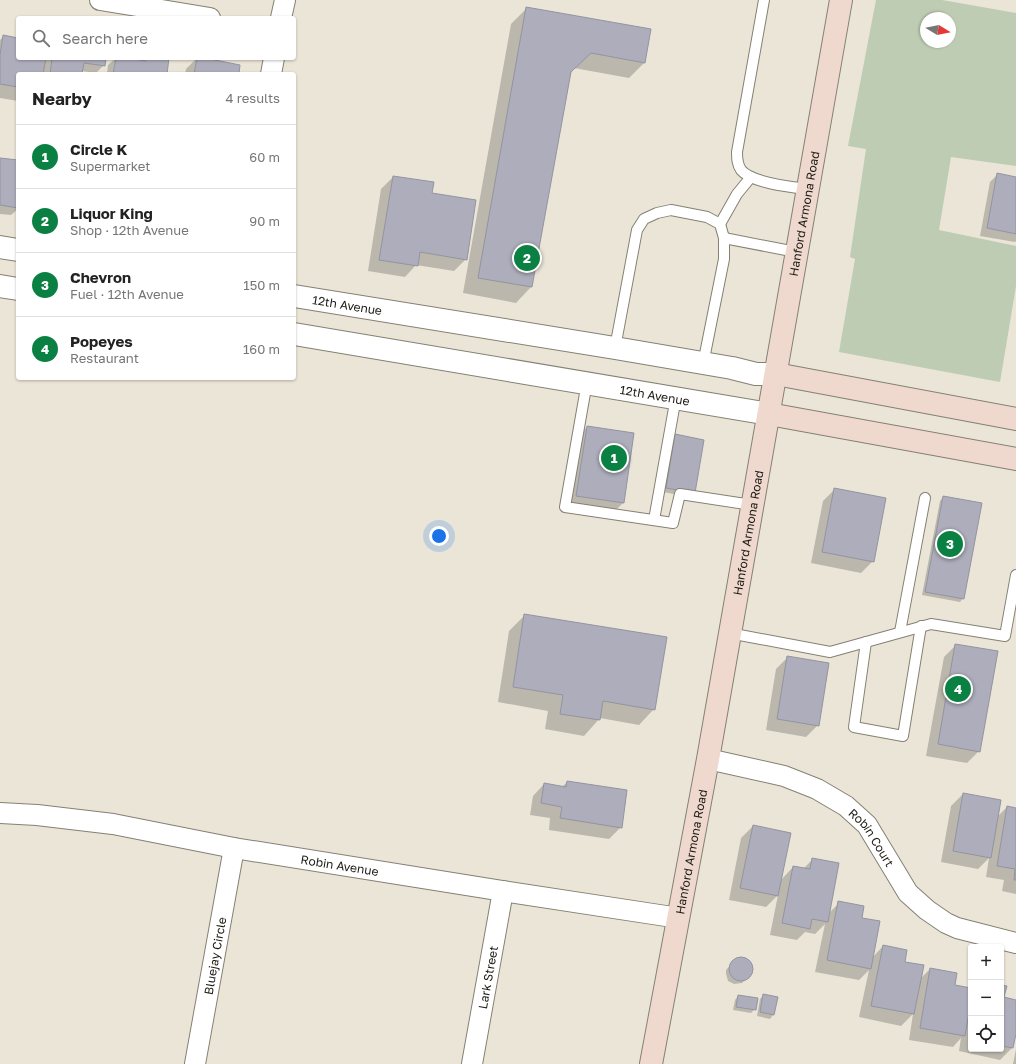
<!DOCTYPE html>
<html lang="en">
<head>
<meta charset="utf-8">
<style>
	:root { --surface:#fff; --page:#f6f6f6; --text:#222; --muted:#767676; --line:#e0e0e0; --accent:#0b8043 }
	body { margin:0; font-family:"Golos Text",sans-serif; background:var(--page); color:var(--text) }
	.controls { position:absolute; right:12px; bottom:12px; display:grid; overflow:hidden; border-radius:4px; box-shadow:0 1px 3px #0004 }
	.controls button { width:36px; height:36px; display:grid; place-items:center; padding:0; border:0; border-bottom:1px solid var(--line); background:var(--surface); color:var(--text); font:20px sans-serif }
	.compass { position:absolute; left:920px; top:12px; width:36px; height:36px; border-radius:50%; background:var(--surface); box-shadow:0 1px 3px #0004; rotate:100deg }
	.you { position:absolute; left:439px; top:536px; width:14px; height:14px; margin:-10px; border:3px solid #fff; border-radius:50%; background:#1a73e8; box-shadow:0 0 0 6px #1a73e833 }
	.badge { display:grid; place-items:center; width:26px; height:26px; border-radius:50%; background:var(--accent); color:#fff; font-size:13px; font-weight:700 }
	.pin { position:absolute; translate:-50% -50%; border:2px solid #fff; box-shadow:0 1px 4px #0006 }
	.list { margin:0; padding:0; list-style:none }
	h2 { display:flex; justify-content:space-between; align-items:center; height:52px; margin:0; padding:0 16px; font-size:17px }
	h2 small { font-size:13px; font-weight:400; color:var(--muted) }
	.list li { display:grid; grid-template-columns:26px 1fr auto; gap:12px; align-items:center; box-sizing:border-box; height:64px; padding:0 16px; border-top:1px solid var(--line) }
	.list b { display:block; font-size:15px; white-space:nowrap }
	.list p { margin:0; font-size:13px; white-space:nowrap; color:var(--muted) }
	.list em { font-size:13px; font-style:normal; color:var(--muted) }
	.icon { flex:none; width:22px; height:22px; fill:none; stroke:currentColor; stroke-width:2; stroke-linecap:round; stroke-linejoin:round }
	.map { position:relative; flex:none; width:1016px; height:1064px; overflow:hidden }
	.search { position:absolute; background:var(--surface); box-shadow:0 1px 3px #0004; left:16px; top:16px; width:280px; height:44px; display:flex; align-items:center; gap:10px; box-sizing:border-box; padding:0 14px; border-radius:4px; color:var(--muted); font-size:15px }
	.panel { position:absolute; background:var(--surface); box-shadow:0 1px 3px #0004; left:16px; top:72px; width:280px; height:308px; border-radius:4px }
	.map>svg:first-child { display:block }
	.green { fill:#bdccb2; fill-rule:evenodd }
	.shadow { fill:#0003 }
	.building { fill:#adadbb; stroke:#9394a1 }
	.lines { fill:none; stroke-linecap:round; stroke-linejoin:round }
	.service-casing { stroke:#858074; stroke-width:12 }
	.minor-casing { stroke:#858074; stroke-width:22 }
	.tertiary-casing { stroke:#858074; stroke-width:24 }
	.secondary-casing { stroke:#858074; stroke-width:24 }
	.service { stroke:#fff; stroke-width:10 }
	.minor { stroke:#fff; stroke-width:20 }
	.tertiary { stroke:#fff; stroke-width:22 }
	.secondary { stroke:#efd8cd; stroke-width:22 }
	.labels { text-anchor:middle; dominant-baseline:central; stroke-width:3; stroke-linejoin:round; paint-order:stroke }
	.street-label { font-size:12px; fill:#1d1b16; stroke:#fff }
</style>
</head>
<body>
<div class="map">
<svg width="1016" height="1064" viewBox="0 0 1016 1064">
	<rect width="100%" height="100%" fill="#eae5d7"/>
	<!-- green -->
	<path class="green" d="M876 0H942L1016 13V166L951 157 939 230 1016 246V286L1000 382 839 352 855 259 850 257 866 149 848 146ZM926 18H950V42H926Z"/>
	<!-- shadow -->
	<g class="shadow">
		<polygon points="527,8 644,63 629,78 574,68 569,73 531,287 516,303 463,293 511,24"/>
		<polygon points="4,36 18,39 18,58 105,58 104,65 96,73 82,71 81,74 44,74 44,70 42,70 42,74 18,74 18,101 0,98 0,40"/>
		<polygon points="116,58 140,61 140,58 168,58 166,74 107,74 108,65"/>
		<polygon points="197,58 200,58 238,74 185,74 186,69"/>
		<polygon points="0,159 18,161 18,209 11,215 0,214"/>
		<polygon points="998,174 1016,178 1016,241 1015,242 980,236 990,182"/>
		<polygon points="393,177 431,194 466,259 454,271 416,265 405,277 368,271 381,189"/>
		<polygon points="18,211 18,221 16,221"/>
		<polygon points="587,427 633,434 623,503 611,515 565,508 575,439"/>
		<polygon points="676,436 690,497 663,492 672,439"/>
		<polygon points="835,489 873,561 861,573 811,563 823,501"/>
		<polygon points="943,497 963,598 960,602 922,595 940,501"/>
		<polygon points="525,615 654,709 639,725 600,718 584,736 545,729 548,711 498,702 509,631"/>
		<polygon points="956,645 979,751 967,763 926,756 944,657"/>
		<polygon points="788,657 818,725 806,737 766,730 776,669"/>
		<polygon points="567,782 621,827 609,839 549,830 550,818 530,815 533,796 544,784 562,787"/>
		<polygon points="963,794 997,817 1007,807 1016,809 1016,894 1002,891 1004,880 986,877 989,858 978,869 941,862 951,806"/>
		<polygon points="753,826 781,880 793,867 803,869 813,859 829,913 839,903 861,918 873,957 883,946 904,962 920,979 930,969 954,986 971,989 971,1049 1001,1049 1001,986 1003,998 1016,1001 1016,1030 1012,1048 1000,1060 959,1051 961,1038 953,1047 909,1040 913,1014 901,1026 859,1017 869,970 859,980 815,972 825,924 815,934 805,932 797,940 770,935 778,895 766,907 729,900 741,838"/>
		<polygon points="742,958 748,961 750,963 752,970 749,977 744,981 742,983 734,984 728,981 726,974 726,970 735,960"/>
		<polygon points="764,995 773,1015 770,1019 757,1016 760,999"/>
		<polygon points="738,996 755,1009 751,1013 733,1010 735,1000"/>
		<polygon points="1016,1049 1016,1064 1013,1064"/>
	</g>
	<!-- building -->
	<g class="building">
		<polygon points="526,7 651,29 645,63 591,53 571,72 532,287 478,278"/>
		<polygon points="3,35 18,38 18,58 46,58 43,74 18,74 18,87 0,84 0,55"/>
		<polygon points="52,58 106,58 105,66 84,63 82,74 50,74"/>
		<polygon points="116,58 127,58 146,61 146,58 169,58 167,74 113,74"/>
		<polygon points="197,58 205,58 240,65 239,74 194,74"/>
		<polygon points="0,158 18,160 18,208 0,205"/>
		<polygon points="997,173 1016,177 1016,234 987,228"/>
		<polygon points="393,176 434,182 432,193 476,200 467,260 420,252 418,266 379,260"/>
		<polygon points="587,426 634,433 624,503 576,496"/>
		<polygon points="675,434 704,440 695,493 666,488"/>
		<polygon points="834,488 886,498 874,562 822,552"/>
		<polygon points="943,496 982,503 964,599 925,592"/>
		<polygon points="524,614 667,637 655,710 603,701 600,720 560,714 563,695 513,687"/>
		<polygon points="955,644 998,651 980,752 938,744"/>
		<polygon points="787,656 829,663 819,726 777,719"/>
		<polygon points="567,781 627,790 622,828 560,818 562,807 541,803 544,783 566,787"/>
		<polygon points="963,793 1001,800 991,858 953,851"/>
		<polygon points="1007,806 1016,808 1016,880 1014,880 1015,869 997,866"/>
		<polygon points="753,825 791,833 778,896 740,888"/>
		<polygon points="812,858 839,863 828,922 812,919 810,929 782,923 793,866 810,869"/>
		<polygon points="838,901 864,906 862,918 880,921 871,969 827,960"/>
		<polygon points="883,945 907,950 905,962 924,965 914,1014 871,1006"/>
		<circle cx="741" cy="969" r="12"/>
		<polygon points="930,968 957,973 955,985 971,988 971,1001 965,1036 920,1028"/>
		<polygon points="1001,985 1007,986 1004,997 1016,1000 1016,1034 1013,1048 1001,1046"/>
		<polygon points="763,994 778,997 774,1015 760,1012"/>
		<polygon points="738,995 758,998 756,1010 736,1007"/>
	</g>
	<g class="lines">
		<defs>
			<g id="service">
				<path d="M764 0 737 152C737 158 737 164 741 170 752 183 790 187 807 189"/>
				<polyline points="720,224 737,194 751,177"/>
				<polyline points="724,238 796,252"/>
				<polyline points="615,348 637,230 644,219 657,213 671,210 707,217 720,224 724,238 724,259 703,364"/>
				<polyline points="587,382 565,507 673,523 680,494 752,505"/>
				<polyline points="654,520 676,397"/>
				<polyline points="900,632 925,498"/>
				<polyline points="729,633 830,652 931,624 1005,636 1016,575"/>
				<polyline points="866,642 854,727 903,736 921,626"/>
			</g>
			<g id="minor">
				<polyline points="100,0 210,18"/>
				<polyline points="281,18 285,0"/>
				<polyline points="271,74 274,58"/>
				<path id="s1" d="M708 759 784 776 817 789 846 806 867 825 908 893 927 910 946 923 957 928 1016 943"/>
				<path id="s2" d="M0 813 37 815 113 824 234 848 503 891 679 918"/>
				<path id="s3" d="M195 1064 234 848"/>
				<path id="s4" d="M472 1064 503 891"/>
			</g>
			<g id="tertiary">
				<polyline points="0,247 18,250"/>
				<polyline points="0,286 18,289"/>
				<path id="s5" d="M294 296 615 348 732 368 756 374H776"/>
				<path id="s6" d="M294 334 769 414"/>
			</g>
			<g id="secondary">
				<polyline points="776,374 1016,419"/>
				<polyline points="769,414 1016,459"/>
				<path id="s7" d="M651 1064 708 759 841 0"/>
			</g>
		</defs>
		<!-- service casing -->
		<use href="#service" class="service-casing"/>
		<!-- minor casing -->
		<use href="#minor" class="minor-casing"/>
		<!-- tertiary casing -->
		<use href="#tertiary" class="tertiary-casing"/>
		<!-- secondary casing -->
		<use href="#secondary" class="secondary-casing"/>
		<!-- service -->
		<use href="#service" class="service"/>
		<!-- minor -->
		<use href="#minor" class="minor"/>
		<!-- tertiary -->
		<use href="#tertiary" class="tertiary"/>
		<!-- secondary -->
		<use href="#secondary" class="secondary"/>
	</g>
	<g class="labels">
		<!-- street labels -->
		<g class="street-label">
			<text stroke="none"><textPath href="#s7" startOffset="864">Hanford Armona Road</textPath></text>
			<text stroke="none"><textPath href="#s5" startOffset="54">12th Avenue</textPath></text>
			<text stroke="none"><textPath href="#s6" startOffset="366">12th Avenue</textPath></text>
			<text stroke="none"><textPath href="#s7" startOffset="540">Hanford Armona Road</textPath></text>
			<text stroke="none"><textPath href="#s1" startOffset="188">Robin Court</textPath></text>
			<text stroke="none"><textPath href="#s7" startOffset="216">Hanford Armona Road</textPath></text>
			<text stroke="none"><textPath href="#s2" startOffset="344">Robin Avenue</textPath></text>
			<text stroke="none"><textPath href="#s3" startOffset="110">Bluejay Circle</textPath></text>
			<text stroke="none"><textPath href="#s4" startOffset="88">Lark Street</textPath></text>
		</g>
	</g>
</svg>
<div class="controls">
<button>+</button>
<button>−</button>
<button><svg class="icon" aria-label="locate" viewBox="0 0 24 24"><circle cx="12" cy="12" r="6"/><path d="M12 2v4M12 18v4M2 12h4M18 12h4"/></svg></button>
</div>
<svg class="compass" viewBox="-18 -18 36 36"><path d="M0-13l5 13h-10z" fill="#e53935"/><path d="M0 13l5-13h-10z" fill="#767676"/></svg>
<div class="you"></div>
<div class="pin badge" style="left:614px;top:458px">1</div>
<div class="pin badge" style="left:527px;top:258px">2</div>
<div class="pin badge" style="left:950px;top:544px">3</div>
<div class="pin badge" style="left:958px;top:689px">4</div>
<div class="search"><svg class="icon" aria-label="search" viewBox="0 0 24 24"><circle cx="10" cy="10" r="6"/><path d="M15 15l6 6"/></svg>Search here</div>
<section class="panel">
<h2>Nearby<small>4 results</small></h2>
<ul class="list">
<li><span class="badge">1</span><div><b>Circle K</b><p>Supermarket</p></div><em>60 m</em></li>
<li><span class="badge">2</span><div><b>Liquor King</b><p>Shop · 12th Avenue</p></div><em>90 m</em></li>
<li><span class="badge">3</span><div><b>Chevron</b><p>Fuel · 12th Avenue</p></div><em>150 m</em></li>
<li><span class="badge">4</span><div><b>Popeyes</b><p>Restaurant</p></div><em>160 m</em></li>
</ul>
</section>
</div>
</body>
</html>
